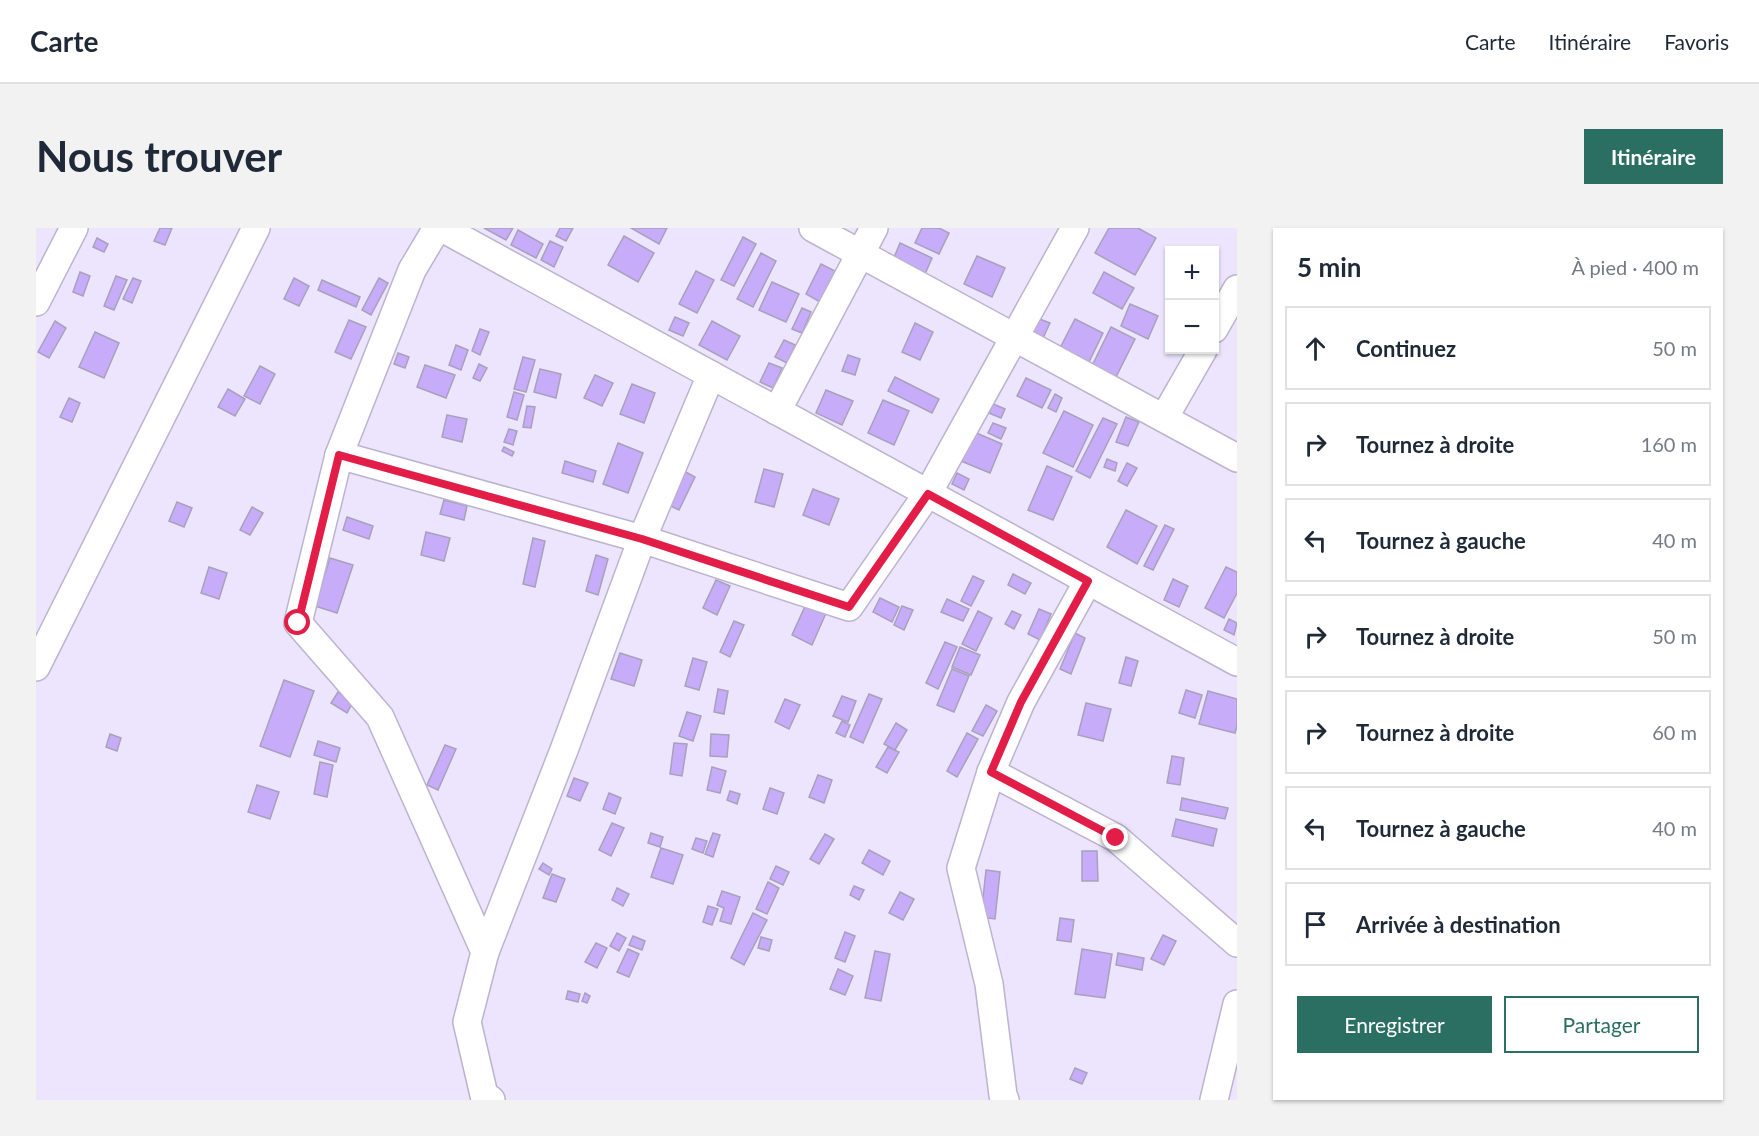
<!DOCTYPE html>
<html lang="fr">
<head>
<meta charset="utf-8">
<style>
	:root { --surface:#fff; --page:#f2f2f3; --text:#1f2937; --muted:#747a83; --line:#e0e1e3; --accent:#2b6f62 }
	body { margin:0; font-family:Lato,sans-serif; background:var(--page); color:var(--text) }
	.controls { position:absolute; right:18px; top:18px; display:grid; overflow:hidden; border-radius:0px; box-shadow:0 2px 4px #0004 }
	.controls button { width:54px; height:54px; display:grid; place-items:center; padding:0; border:0; border-bottom:2px solid var(--line); background:var(--surface); color:var(--text); font:30px sans-serif }
	.stop { position:absolute; width:18px; height:18px; margin:-14px; border:4px solid #e11d48; border-radius:50%; background:#fff }
	.stop.end { background:#e11d48; border-color:#fff; box-shadow:0 2px 6px #0008 }
	.list { margin:0; padding:0; list-style:none }
	h2 { display:flex; justify-content:space-between; align-items:center; height:78px; margin:0; padding:0 24px; font-size:26px }
	h2 small { font-size:20px; font-weight:400; color:var(--muted) }
	.list li { display:grid; grid-template-columns:39px 1fr auto; gap:18px; align-items:center; box-sizing:border-box; height:84px; margin:0 12px 12px; padding:0 12px; border:2px solid var(--line); border-radius:0px }
	.list b { display:block; font-size:22px; white-space:nowrap }
	.list em { font-size:20px; font-style:normal; color:var(--muted) }
	.actions { display:flex; gap:12px; padding:18px 24px }
	.actions a { flex:1; padding:14px 0; border:2px solid var(--accent); border-radius:0px; text-align:center; font-size:21px; color:var(--accent) }
	.actions .main { background:var(--accent); color:#fff }
	.icon { flex:none; width:33px; height:33px; fill:none; stroke:currentColor; stroke-width:2; stroke-linecap:round; stroke-linejoin:round }
	.map { position:relative; flex:none; width:1201px; height:872px; overflow:hidden; border-radius:0px }
	header { display:flex; align-items:center; gap:36px; box-sizing:border-box; height:84px; padding:0 30px; background:var(--surface); border-bottom:2px solid var(--line) }
	header strong { font-size:28px }
	nav { display:flex; gap:33px; margin-inline-start:auto; font-size:21px }
	.intro { display:flex; align-items:center; justify-content:space-between; box-sizing:border-box; height:144px; padding:0 36px }
	h1 { margin:0; font-size:42px }
	.button { padding:15px 27px; border-radius:0px; background:var(--accent); color:#fff; font-size:21px; font-weight:700 }
	main { display:flex; gap:36px; padding:0 36px }
	aside { flex:1; background:var(--surface); border-radius:0px; box-shadow:0 2px 4px #0004 }
	.map>svg:first-child { display:block }
	.building { fill:#c7acf9; stroke:#a9a0bc; stroke-width:1.5 }
	.lines { fill:none; stroke-linecap:round; stroke-linejoin:round }
	.minor-casing { stroke:#bcb3cf; stroke-width:30 }
	.minor { stroke:#fff; stroke-width:27 }
	.route { stroke:#e11d48; stroke-width:8 }
</style>
</head>
<body>
<header>
<strong>Carte</strong>
<nav><a>Carte</a><a>Itinéraire</a><a>Favoris</a></nav>
</header>
<div class="intro"><h1>Nous trouver</h1><a class="button">Itinéraire</a></div>
<main>
<div class="map">
<svg width="1201" height="872" viewBox="0 0 1201 872">
	<rect width="100%" height="100%" fill="#ede5fd"/>
	<!-- building -->
	<g class="building">
		<polygon points="124,0 136,0 129,17 118,13"/>
		<polygon points="448,0 477,0 470,12"/>
		<polygon points="524,0 537,0 530,13 520,8"/>
		<polygon points="595,0 631,0 623,16"/>
		<polygon points="886,0 903,0 913,5 903,26 879,15"/>
		<polygon points="1073,0 1102,0 1120,10 1099,47 1059,25"/>
		<polygon points="482,2 507,16 500,30 475,17"/>
		<polygon points="588,8 618,25 602,54 572,37"/>
		<polygon points="707,9 720,16 698,58 685,52"/>
		<polygon points="61,10 72,16 68,24 57,19"/>
		<polygon points="514,13 527,19 518,39 505,32"/>
		<polygon points="864,15 896,30 889,46 857,32"/>
		<polygon points="725,25 740,33 717,79 701,71"/>
		<polygon points="941,28 969,40 956,69 928,56"/>
		<polygon points="785,36 799,43 784,74 770,66"/>
		<polygon points="660,43 678,52 661,85 643,76"/>
		<polygon points="44,44 54,48 47,68 37,64"/>
		<polygon points="1068,44 1098,60 1086,81 1057,65"/>
		<polygon points="80,48 91,52 78,82 68,78"/>
		<polygon points="97,50 105,53 96,75 87,71"/>
		<polygon points="258,50 273,58 263,78 248,71"/>
		<polygon points="343,50 352,55 335,87 326,82"/>
		<polygon points="286,52 324,69 320,79 282,62"/>
		<polygon points="736,54 763,66 750,94 723,82"/>
		<polygon points="1094,76 1122,88 1112,111 1085,98"/>
		<polygon points="766,80 775,84 766,105 756,101"/>
		<polygon points="639,89 653,95 647,108 633,102"/>
		<polygon points="1001,90 1014,95 1007,110 995,105"/>
		<polygon points="1039,91 1067,105 1052,136 1023,122"/>
		<polygon points="313,92 330,99 315,131 299,124"/>
		<polygon points="19,93 30,100 13,130 2,124"/>
		<polygon points="676,93 704,108 691,132 663,117"/>
		<polygon points="879,95 897,104 884,132 866,124"/>
		<polygon points="1075,99 1099,111 1078,153 1054,142"/>
		<polygon points="444,101 453,104 444,127 436,123"/>
		<polygon points="59,104 83,115 68,150 43,139"/>
		<polygon points="748,112 759,117 751,135 739,129"/>
		<polygon points="420,117 432,122 425,142 413,137"/>
		<polygon points="362,125 373,129 369,140 358,136"/>
		<polygon points="812,127 824,131 819,147 806,143"/>
		<polygon points="487,129 499,132 490,164 478,161"/>
		<polygon points="733,135 746,140 737,160 724,154"/>
		<polygon points="443,136 451,140 444,153 437,150"/>
		<polygon points="389,137 419,147 410,170 381,159"/>
		<polygon points="224,138 239,146 224,176 208,168"/>
		<polygon points="504,141 525,146 520,170 498,164"/>
		<polygon points="559,147 577,155 566,178 548,170"/>
		<polygon points="859,149 903,171 896,185 852,163"/>
		<polygon points="990,150 1015,162 1006,180 981,168"/>
		<polygon points="596,156 619,165 608,195 584,186"/>
		<polygon points="192,161 209,171 199,188 182,179"/>
		<polygon points="790,162 817,173 806,197 780,185"/>
		<polygon points="478,164 488,167 481,192 471,189"/>
		<polygon points="1019,166 1026,170 1020,184 1012,180"/>
		<polygon points="33,170 44,175 36,194 24,189"/>
		<polygon points="847,172 873,183 858,217 832,205"/>
		<polygon points="957,176 969,181 965,190 953,185"/>
		<polygon points="491,178 499,179 495,200 487,199"/>
		<polygon points="1028,183 1057,197 1037,239 1007,225"/>
		<polygon points="411,187 431,191 426,214 406,209"/>
		<polygon points="1090,189 1103,194 1092,218 1080,214"/>
		<polygon points="1067,190 1081,196 1054,250 1040,243"/>
		<polygon points="957,195 970,200 965,211 952,205"/>
		<polygon points="473,201 481,203 477,217 468,214"/>
		<polygon points="938,204 966,216 954,245 925,233"/>
		<polygon points="582,215 607,225 592,265 567,256"/>
		<polygon points="468,219 478,224 476,228 466,223"/>
		<polygon points="1071,231 1081,235 1079,243 1068,239"/>
		<polygon points="529,233 560,243 557,254 526,245"/>
		<polygon points="1091,235 1101,240 1091,258 1082,253"/>
		<polygon points="1011,238 1036,249 1017,292 992,282"/>
		<polygon points="728,241 747,246 738,279 719,274"/>
		<polygon points="648,243 659,249 643,282 632,277"/>
		<polygon points="921,245 933,251 928,262 916,256"/>
		<polygon points="777,261 803,271 793,297 767,287"/>
		<polygon points="408,272 431,278 428,292 404,286"/>
		<polygon points="141,274 156,280 148,299 133,293"/>
		<polygon points="216,279 227,285 214,307 204,302"/>
		<polygon points="1090,282 1121,298 1101,336 1071,319"/>
		<polygon points="311,289 337,298 333,311 307,302"/>
		<polygon points="1129,297 1138,301 1117,342 1108,338"/>
		<polygon points="390,304 414,310 408,333 385,327"/>
		<polygon points="497,310 509,313 499,359 487,356"/>
		<polygon points="560,327 572,331 562,367 550,363"/>
		<polygon points="294,330 317,337 301,385 279,378"/>
		<polygon points="173,339 191,345 183,371 165,365"/>
		<polygon points="1190,339 1201,344 1201,365 1188,390 1169,380"/>
		<polygon points="977,346 995,355 989,366 972,357"/>
		<polygon points="937,348 948,353 935,378 925,373"/>
		<polygon points="1137,351 1152,358 1143,379 1128,372"/>
		<polygon points="680,352 694,358 681,387 667,380"/>
		<polygon points="844,370 863,379 856,394 837,384"/>
		<polygon points="911,371 933,381 927,393 905,384"/>
		<polygon points="771,374 791,383 776,417 756,407"/>
		<polygon points="866,378 877,382 868,402 858,397"/>
		<polygon points="1003,381 1015,386 1004,412 992,406"/>
		<polygon points="942,383 956,390 940,423 926,416"/>
		<polygon points="976,383 985,387 978,401 969,396"/>
		<polygon points="1193,391 1201,395 1198,407 1188,402"/>
		<polygon points="698,393 708,397 694,429 684,424"/>
		<polygon points="1039,405 1049,410 1035,446 1024,441"/>
		<polygon points="909,414 921,419 902,461 890,455"/>
		<polygon points="924,419 944,427 935,447 916,439"/>
		<polygon points="584,425 606,432 598,458 575,451"/>
		<polygon points="1090,429 1102,433 1095,458 1083,455"/>
		<polygon points="657,430 671,434 663,462 649,458"/>
		<polygon points="916,441 933,448 918,484 901,477"/>
		<polygon points="248,452 278,463 254,529 224,518"/>
		<polygon points="682,461 692,463 688,486 678,484"/>
		<polygon points="1150,462 1166,467 1159,490 1143,485"/>
		<polygon points="1172,463 1201,471 1201,498 1199,505 1163,496"/>
		<polygon points="302,464 318,472 311,485 295,475"/>
		<polygon points="833,466 846,471 827,515 814,509"/>
		<polygon points="806,468 820,473 812,494 797,488"/>
		<polygon points="749,471 764,477 753,501 739,494"/>
		<polygon points="1050,475 1075,481 1067,513 1042,507"/>
		<polygon points="950,477 961,483 947,508 936,503"/>
		<polygon points="651,484 665,488 657,513 643,508"/>
		<polygon points="806,493 814,497 809,509 800,505"/>
		<polygon points="860,495 871,502 859,522 848,516"/>
		<polygon points="931,505 942,511 921,549 911,543"/>
		<polygon points="74,506 85,510 81,523 70,519"/>
		<polygon points="675,506 693,507 691,529 674,528"/>
		<polygon points="282,513 304,520 300,534 278,527"/>
		<polygon points="638,515 651,516 646,548 634,546"/>
		<polygon points="409,517 420,521 402,562 391,557"/>
		<polygon points="852,519 863,524 851,545 840,539"/>
		<polygon points="1136,528 1148,530 1144,557 1131,555"/>
		<polygon points="284,534 297,537 291,569 278,566"/>
		<polygon points="676,539 690,543 684,565 671,562"/>
		<polygon points="782,547 796,552 788,575 773,569"/>
		<polygon points="538,550 552,555 544,573 531,568"/>
		<polygon points="221,557 243,564 234,591 212,584"/>
		<polygon points="734,560 748,565 741,586 727,581"/>
		<polygon points="694,563 704,566 701,576 691,572"/>
		<polygon points="573,565 585,570 579,586 567,581"/>
		<polygon points="1146,570 1192,580 1189,591 1144,582"/>
		<polygon points="1140,591 1181,601 1177,618 1136,608"/>
		<polygon points="576,595 588,600 575,628 563,622"/>
		<polygon points="615,605 627,609 624,619 612,615"/>
		<polygon points="677,605 684,607 677,629 669,626"/>
		<polygon points="789,606 798,611 783,636 774,631"/>
		<polygon points="660,610 671,613 667,625 656,621"/>
		<polygon points="625,620 647,627 637,656 615,649"/>
		<polygon points="833,622 854,633 847,647 826,635"/>
		<polygon points="1046,623 1061,623 1062,653 1046,653"/>
		<polygon points="507,635 516,641 513,647 503,641"/>
		<polygon points="740,638 753,644 747,657 734,651"/>
		<polygon points="950,642 964,644 959,691 945,689"/>
		<polygon points="516,646 529,651 520,674 507,670"/>
		<polygon points="732,654 743,660 731,686 720,681"/>
		<polygon points="818,658 828,662 823,672 814,667"/>
		<polygon points="581,660 593,666 587,678 576,672"/>
		<polygon points="686,663 704,669 695,696 684,693 688,680 681,677"/>
		<polygon points="864,664 878,671 867,692 853,685"/>
		<polygon points="672,678 682,681 676,697 667,694"/>
		<polygon points="717,685 731,692 708,737 695,730"/>
		<polygon points="1024,690 1038,692 1035,714 1021,712"/>
		<polygon points="809,704 819,708 809,734 799,730"/>
		<polygon points="581,705 590,710 583,723 574,718"/>
		<polygon points="1127,707 1140,713 1128,737 1115,731"/>
		<polygon points="597,708 609,713 606,722 593,717"/>
		<polygon points="725,709 736,712 733,723 722,720"/>
		<polygon points="560,715 571,720 561,740 549,734"/>
		<polygon points="592,721 603,726 593,749 581,744"/>
		<polygon points="1046,721 1076,726 1069,770 1039,766"/>
		<polygon points="839,723 854,726 845,773 829,770"/>
		<polygon points="1082,725 1108,730 1106,742 1080,737"/>
		<polygon points="802,741 817,748 809,767 794,761"/>
		<polygon points="532,763 544,766 542,774 530,771"/>
		<polygon points="549,765 554,768 551,775 546,773"/>
		<polygon points="1039,840 1051,845 1046,856 1034,851"/>
	</g>
	<g class="lines">
		<defs>
			<g id="minor">
				<polyline points="401,0 376,42 303,227 262,395 344,489 449,724"/>
				<polyline points="406,0 1201,434"/>
				<polyline points="777,0 1201,230"/>
				<polyline points="0,74 38,0"/>
				<polyline points="1178,101 1201,61"/>
				<polyline points="741,183 838,0"/>
				<polyline points="1128,190 1167,122"/>
				<polyline points="303,227 606,311 813,379 892,265 1039,0"/>
				<polyline points="0,439 220,0"/>
				<polyline points="955,544 1080,610 1201,715"/>
				<polyline points="455,872 448,867 431,794 449,724 528,522 606,311 675,147"/>
				<polyline points="969,872 967,867 953,756 925,640 955,544 985,474 1052,353"/>
				<polyline points="1178,872 1201,776"/>
			</g>
		</defs>
		<!-- minor casing -->
		<use href="#minor" class="minor-casing"/>
		<!-- minor -->
		<use href="#minor" class="minor"/>
	</g>
	<g class="lines">
		<!-- route -->
		<polyline class="route" points="262,395 303,227 606,311 813,379 892,266 1052,353 985,474 955,544 1080,610"/>
	</g>
</svg>
<div class="controls">
<button>+</button>
<button>−</button>
</div>
<div class="stop" style="left:262px;top:395px"></div>
<div class="stop end" style="left:1080px;top:610px"></div>
</div>
<aside>
<h2>5 min<small>À pied · 400 m</small></h2>
<ul class="list">
<li><svg class="icon" aria-label="ahead" viewBox="0 0 24 24"><path d="M12 20V5M6 11l6-6 6 6"/></svg><div><b>Continuez</b></div><em>50 m</em></li>
<li><svg class="icon" aria-label="right" viewBox="0 0 24 24"><path d="M7 20v-9h11M14 6l5 5-5 5"/></svg><div><b>Tournez à droite</b></div><em>160 m</em></li>
<li><svg class="icon" aria-label="left" viewBox="0 0 24 24"><path d="M17 20v-9H6M10 6l-5 5 5 5"/></svg><div><b>Tournez à gauche</b></div><em>40 m</em></li>
<li><svg class="icon" aria-label="right" viewBox="0 0 24 24"><path d="M7 20v-9h11M14 6l5 5-5 5"/></svg><div><b>Tournez à droite</b></div><em>50 m</em></li>
<li><svg class="icon" aria-label="right" viewBox="0 0 24 24"><path d="M7 20v-9h11M14 6l5 5-5 5"/></svg><div><b>Tournez à droite</b></div><em>60 m</em></li>
<li><svg class="icon" aria-label="left" viewBox="0 0 24 24"><path d="M17 20v-9H6M10 6l-5 5 5 5"/></svg><div><b>Tournez à gauche</b></div><em>40 m</em></li>
<li><svg class="icon" aria-label="arrive" viewBox="0 0 24 24"><path d="M6 21V4h12l-3 4 3 4H6"/></svg><div><b>Arrivée à destination</b></div></li>
</ul>
<div class="actions"><a class="main">Enregistrer</a><a>Partager</a></div>
</aside>
</main>
</body>
</html>
